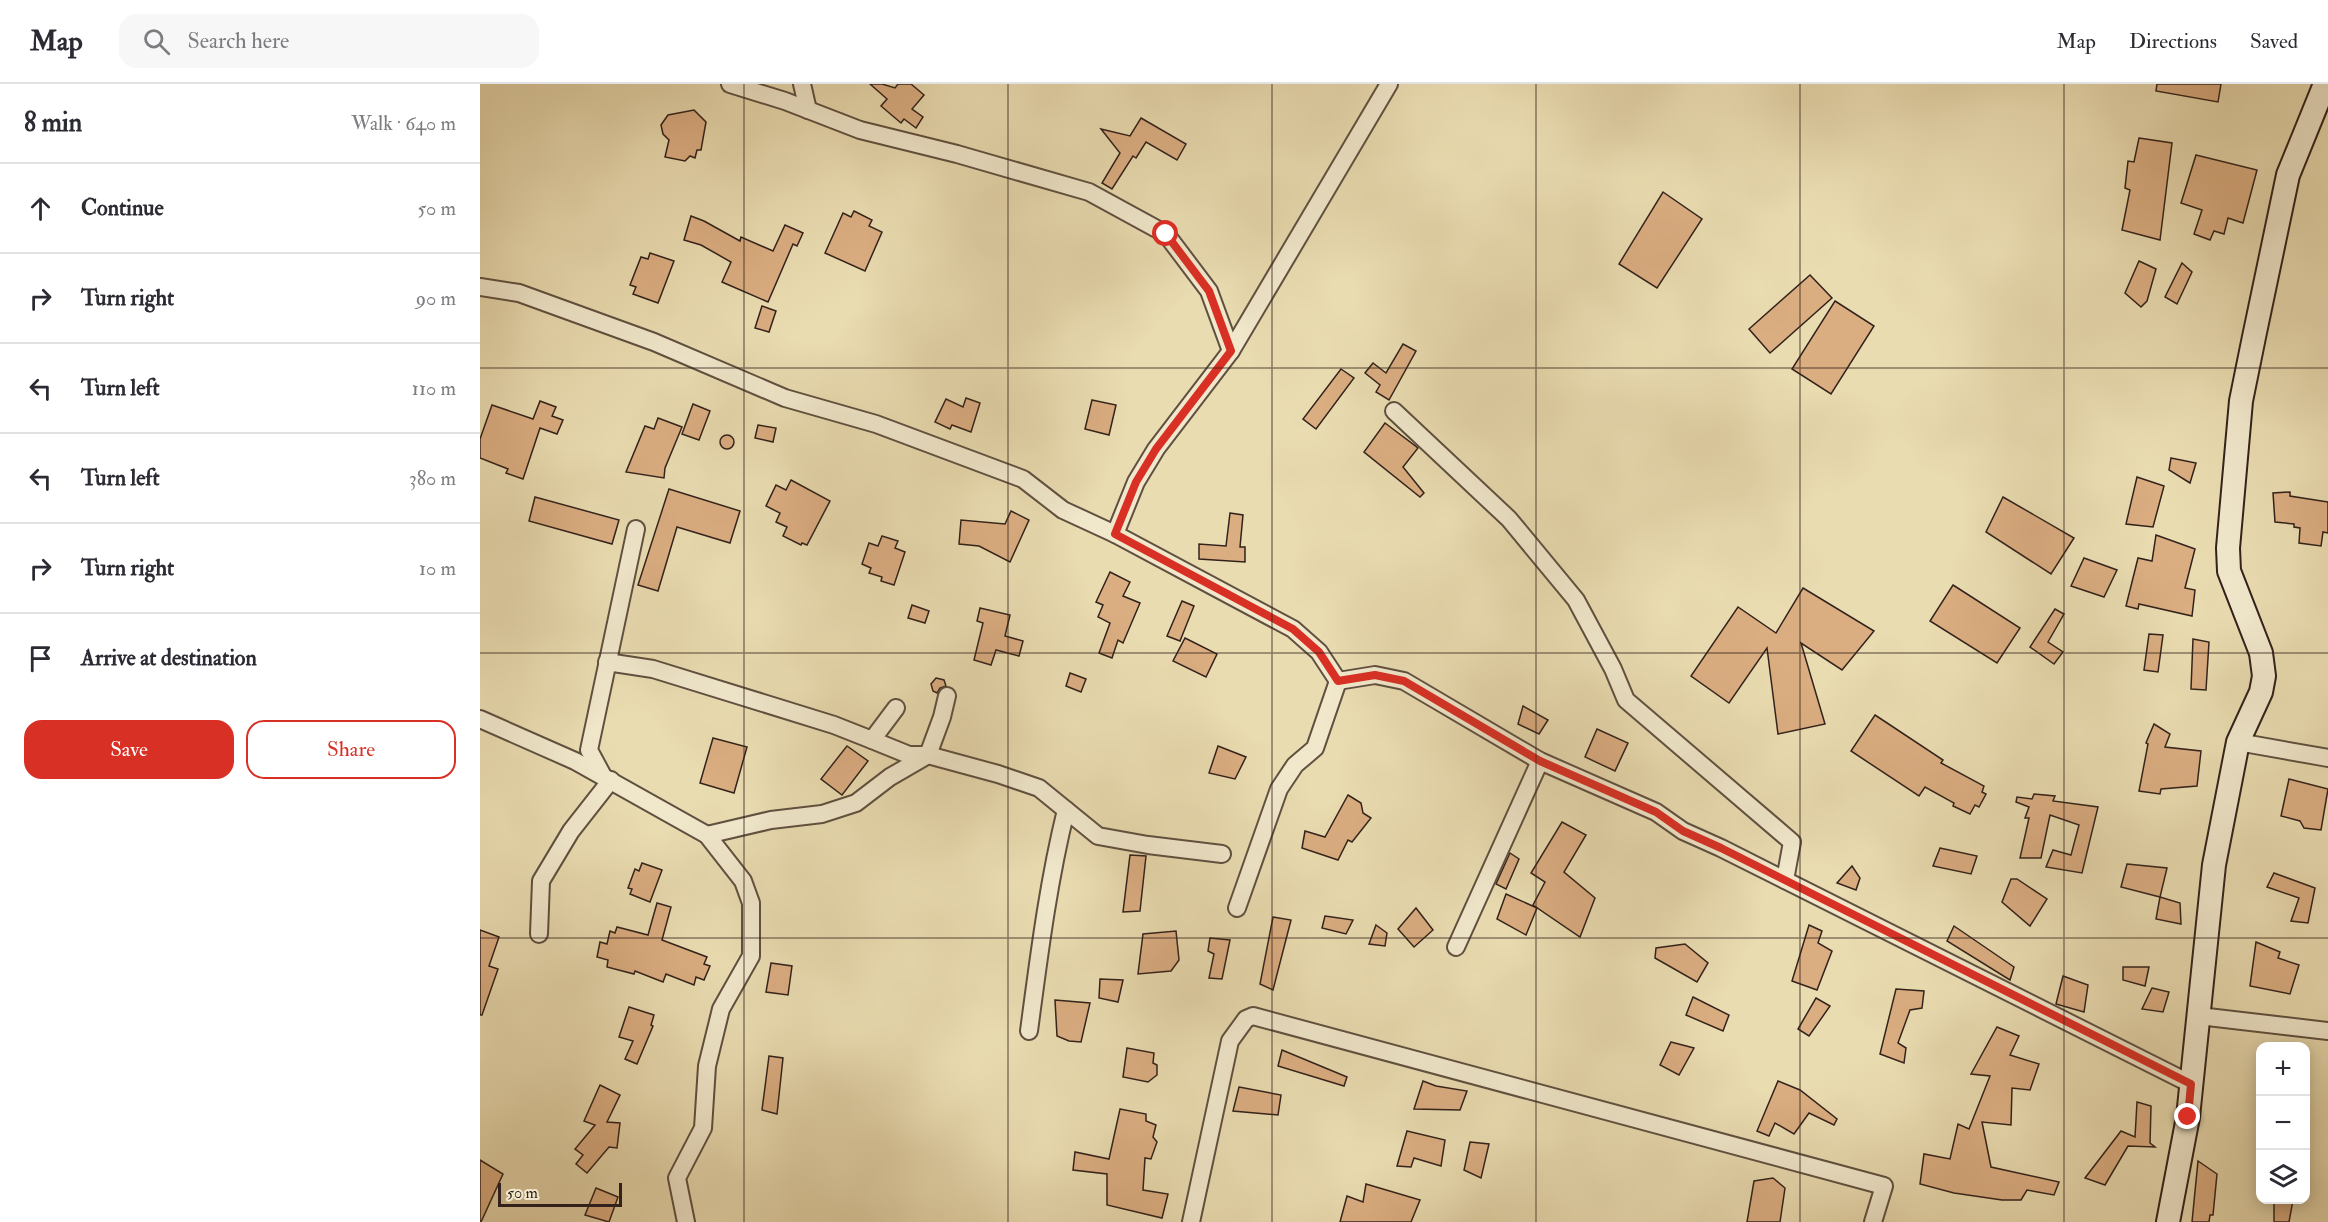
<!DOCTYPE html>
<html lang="en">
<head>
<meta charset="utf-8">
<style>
	:root { --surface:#fff; --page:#f7f7f7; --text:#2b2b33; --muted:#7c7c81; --line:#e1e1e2; --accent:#d93025 }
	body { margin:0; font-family:"IM FELL Double Pica",serif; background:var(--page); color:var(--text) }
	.controls { position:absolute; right:18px; bottom:18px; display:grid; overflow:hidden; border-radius:12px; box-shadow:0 3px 15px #0003 }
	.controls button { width:54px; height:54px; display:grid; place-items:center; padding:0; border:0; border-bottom:2px solid var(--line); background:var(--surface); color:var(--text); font:30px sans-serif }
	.scale { position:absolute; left:18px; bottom:15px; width:124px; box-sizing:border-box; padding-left:6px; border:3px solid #32221b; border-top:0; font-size:16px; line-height:21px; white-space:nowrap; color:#32221b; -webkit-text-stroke:4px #f1e8cc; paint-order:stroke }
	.stop { position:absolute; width:18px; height:18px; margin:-14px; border:4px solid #d93025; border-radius:50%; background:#fff }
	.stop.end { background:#d93025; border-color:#fff; box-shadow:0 2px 6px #0008 }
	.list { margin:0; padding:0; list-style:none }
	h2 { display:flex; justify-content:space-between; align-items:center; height:78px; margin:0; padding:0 24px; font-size:26px }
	h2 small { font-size:20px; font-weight:400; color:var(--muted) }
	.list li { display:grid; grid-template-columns:39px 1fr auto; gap:18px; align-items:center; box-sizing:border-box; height:90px; padding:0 24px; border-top:2px solid var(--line) }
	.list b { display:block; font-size:22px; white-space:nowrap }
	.list em { font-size:20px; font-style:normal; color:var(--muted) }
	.actions { display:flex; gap:12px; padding:18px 24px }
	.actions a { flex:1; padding:14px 0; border:2px solid var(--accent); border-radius:18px; text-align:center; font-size:21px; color:var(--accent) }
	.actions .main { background:var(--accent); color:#fff }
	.icon { flex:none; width:33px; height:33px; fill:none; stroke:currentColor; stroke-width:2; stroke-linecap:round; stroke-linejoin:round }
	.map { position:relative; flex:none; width:1848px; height:1138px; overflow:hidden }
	header { display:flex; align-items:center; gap:36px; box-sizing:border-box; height:84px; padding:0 30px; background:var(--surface); border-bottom:2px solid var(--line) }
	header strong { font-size:28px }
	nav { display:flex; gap:33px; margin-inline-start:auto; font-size:21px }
	.search { width:420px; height:54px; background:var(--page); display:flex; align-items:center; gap:15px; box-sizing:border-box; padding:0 21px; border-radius:18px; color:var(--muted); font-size:22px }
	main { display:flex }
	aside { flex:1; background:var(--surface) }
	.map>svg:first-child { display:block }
	.building { fill:#dbae82; stroke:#32221b; stroke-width:1.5 }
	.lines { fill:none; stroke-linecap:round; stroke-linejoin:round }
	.street-casing { stroke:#605040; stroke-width:20 }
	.secondary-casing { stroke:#32221b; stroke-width:26 }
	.street { stroke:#f1e8cc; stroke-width:16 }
	.secondary { stroke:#f1e8cc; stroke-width:22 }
	.route { stroke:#d93025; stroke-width:8 }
	.grid { fill:none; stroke:#32221b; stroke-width:1.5; stroke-opacity:0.55 }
</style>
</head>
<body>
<header>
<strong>Map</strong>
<div class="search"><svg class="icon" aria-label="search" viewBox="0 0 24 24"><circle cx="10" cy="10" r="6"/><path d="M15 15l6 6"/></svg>Search here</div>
<nav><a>Map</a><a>Directions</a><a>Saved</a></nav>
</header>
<main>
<aside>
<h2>8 min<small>Walk · 640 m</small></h2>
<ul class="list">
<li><svg class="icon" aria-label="ahead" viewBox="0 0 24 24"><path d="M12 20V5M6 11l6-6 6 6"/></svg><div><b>Continue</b></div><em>50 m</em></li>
<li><svg class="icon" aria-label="right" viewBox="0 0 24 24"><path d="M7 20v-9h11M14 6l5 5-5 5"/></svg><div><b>Turn right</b></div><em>90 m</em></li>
<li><svg class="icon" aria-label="left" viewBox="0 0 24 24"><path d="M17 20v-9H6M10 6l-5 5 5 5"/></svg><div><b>Turn left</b></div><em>110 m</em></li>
<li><svg class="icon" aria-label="left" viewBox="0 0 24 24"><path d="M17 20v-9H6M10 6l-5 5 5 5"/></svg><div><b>Turn left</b></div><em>380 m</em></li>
<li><svg class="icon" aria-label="right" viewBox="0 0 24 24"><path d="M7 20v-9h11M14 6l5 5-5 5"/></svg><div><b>Turn right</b></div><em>10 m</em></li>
<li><svg class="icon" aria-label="arrive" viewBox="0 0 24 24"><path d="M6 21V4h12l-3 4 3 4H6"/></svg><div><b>Arrive at destination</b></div></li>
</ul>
<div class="actions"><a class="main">Save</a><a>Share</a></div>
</aside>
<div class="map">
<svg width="1848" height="1138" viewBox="0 0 1848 1138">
	<rect width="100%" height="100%" fill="#eadcb1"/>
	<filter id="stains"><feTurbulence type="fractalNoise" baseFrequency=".00333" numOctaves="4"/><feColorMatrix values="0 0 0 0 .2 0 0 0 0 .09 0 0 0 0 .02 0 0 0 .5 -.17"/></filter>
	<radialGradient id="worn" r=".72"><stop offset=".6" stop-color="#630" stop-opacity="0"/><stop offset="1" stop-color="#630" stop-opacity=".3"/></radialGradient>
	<!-- building -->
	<g class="building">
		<polygon points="390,0 402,0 415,4 418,0 431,0 444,11 432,25 443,33 436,44 424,35 421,39 401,22 407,15"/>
		<polygon points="1677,0 1741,0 1738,18 1676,7"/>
		<polygon points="214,26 226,38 221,66 217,66 215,74 210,72 205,77 185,73 189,56 183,50 181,41 188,31"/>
		<polygon points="661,34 706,60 697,76 666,58 656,74 653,72 632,105 622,99 640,69 621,45 650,52"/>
		<polygon points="1659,54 1692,59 1680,156 1642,146 1650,106 1645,104 1648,77 1654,78"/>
		<polygon points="1716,71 1777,86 1763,139 1748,134 1744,150 1734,147 1730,156 1714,150 1722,126 1701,119"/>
		<polygon points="1183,108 1222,135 1177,204 1139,180"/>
		<polygon points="374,127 392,136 389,142 402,148 385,187 345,169 363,129 371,133"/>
		<polygon points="211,132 224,137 260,157 261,153 293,167 305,141 323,149 317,162 313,160 288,218 242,198 251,178 221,161 204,156"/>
		<polygon points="170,169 194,177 178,219 153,210 156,203 150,201 161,173 168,175"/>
		<polygon points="1659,177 1676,185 1667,217 1661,223 1645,209"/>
		<polygon points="1702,179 1712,188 1697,220 1685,213"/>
		<polygon points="1330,191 1352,214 1290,269 1269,245"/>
		<polygon points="1355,217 1394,242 1351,310 1312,285"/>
		<polygon points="282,222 296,227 289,248 275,244"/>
		<polygon points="923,260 936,267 909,316 896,308 900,301 885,289 893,279 906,289"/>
		<polygon points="861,285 874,294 836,345 823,335"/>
		<polygon points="486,314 500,319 491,348 472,341 470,345 455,338 466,315 483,323"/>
		<polygon points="612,316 636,321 629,351 605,345"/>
		<polygon points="60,317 76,323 72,332 83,336 77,350 60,344 43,395 26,389 28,385 0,374 0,355 12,321 53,335"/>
		<polygon points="213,320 230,327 219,356 202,350"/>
		<polygon points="178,334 202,343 185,384 184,394 146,388 165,342 174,345"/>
		<polygon points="905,339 938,364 923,383 944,409 940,413 884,368"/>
		<polygon points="278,341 296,344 293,358 275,354"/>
		<circle cx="247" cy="358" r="7"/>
		<polygon points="1691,374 1716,379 1710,399 1689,386"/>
		<polygon points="1657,393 1684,402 1673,443 1646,440"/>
		<polygon points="311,396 350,417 327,461 322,459 321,461 303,452 307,443 296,438 300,429 286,422 296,401 306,406"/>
		<polygon points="189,405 260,427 250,459 197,443 178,507 158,501"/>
		<polygon points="1810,408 1810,412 1848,418 1848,449 1843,448 1841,462 1819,459 1820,444 1814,443 1814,440 1795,438 1793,409"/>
		<polygon points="55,413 139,436 132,460 49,437"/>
		<polygon points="1523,413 1594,454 1571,490 1506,448"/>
		<polygon points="531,427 549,436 530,478 499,462 479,460 481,436 525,440"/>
		<polygon points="750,429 763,431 760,463 765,463 765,478 719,475 719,460 746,462"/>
		<polygon points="1676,451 1715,465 1705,504 1715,506 1712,532 1659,520 1658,525 1646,522 1658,474 1672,477"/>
		<polygon points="402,452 418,457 415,464 425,468 414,501 401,497 402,493 389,489 391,484 382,480 389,459 398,462"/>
		<polygon points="1604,474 1637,486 1624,513 1591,502"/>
		<polygon points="630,488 650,498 643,512 660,519 643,559 638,556 632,574 619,569 630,539 618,533 623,521 616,518"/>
		<polygon points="1473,501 1540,544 1517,579 1450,537"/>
		<polygon points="1323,504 1394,547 1362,586 1321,559 1345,640 1298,650 1287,564 1249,619 1211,592 1258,523 1296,549"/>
		<polygon points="702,517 714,522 700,557 687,552"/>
		<polygon points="432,521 449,527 445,539 428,534"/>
		<polygon points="500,524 530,531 525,552 543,557 539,572 516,566 511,581 494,576 503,539 497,537"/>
		<polygon points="1575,525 1584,530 1568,558 1583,568 1574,580 1550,563"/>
		<polygon points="1669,550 1683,551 1678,588 1664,586"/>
		<polygon points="705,554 737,570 726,593 693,577"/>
		<polygon points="1713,555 1729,558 1726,606 1711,605"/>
		<polygon points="590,589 606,595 601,608 586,602"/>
		<polygon points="456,594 464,596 466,602 460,604 457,609 453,607 451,600"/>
		<polygon points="1043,622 1068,636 1059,650 1038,640"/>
		<polygon points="1395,631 1463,676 1461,679 1504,702 1502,708 1506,710 1499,723 1495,721 1490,730 1473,722 1474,719 1445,703 1439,712 1371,667"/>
		<polygon points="1674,640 1690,650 1685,663 1721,667 1717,702 1681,705 1680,710 1659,707 1668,660 1666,659"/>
		<polygon points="1117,645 1148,659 1135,687 1105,673"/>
		<polygon points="233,654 267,663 254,709 220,699"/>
		<polygon points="367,662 388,677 362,711 341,695"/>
		<polygon points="738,662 766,673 755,695 729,689"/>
		<polygon points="1809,695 1848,705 1841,746 1824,744 1820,737 1801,732"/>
		<polygon points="1554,710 1575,712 1573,717 1618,723 1602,789 1566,783 1573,766 1591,771 1599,741 1570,731 1561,774 1540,774 1549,734 1545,734 1549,723 1536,718 1537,713 1552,715"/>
		<polygon points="868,711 881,719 883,729 891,734 872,758 868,756 858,776 822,764 825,747 845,753"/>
		<polygon points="1082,738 1106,751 1084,788 1115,814 1100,853 1053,821 1065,798 1051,789"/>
		<polygon points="1460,764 1497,772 1491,790 1453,782"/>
		<polygon points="1030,769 1039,775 1026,805 1016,800"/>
		<polygon points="650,771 666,772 660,827 643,828"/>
		<polygon points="162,779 182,786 170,818 150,810 152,805 148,804 155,785 159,787"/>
		<polygon points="1647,780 1687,784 1680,813 1641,803"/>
		<polygon points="1372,782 1380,794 1376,806 1357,799"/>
		<polygon points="1794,789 1835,804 1828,839 1811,837 1819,814 1787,803"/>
		<polygon points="1531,795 1537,795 1567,815 1550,842 1522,818"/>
		<polygon points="1026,810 1057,824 1046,851 1017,835"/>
		<polygon points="1680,813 1700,819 1701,840 1676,835"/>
		<polygon points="177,819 191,823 182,856 227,873 224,880 230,882 224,896 216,893 214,901 186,890 183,898 155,887 154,890 127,883 128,876 117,873 120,858 127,860 130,847 135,849 137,843 168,851"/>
		<polygon points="936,824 953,846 934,863 918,845"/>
		<polygon points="845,832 873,836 866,850 842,844"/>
		<polygon points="793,833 811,836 793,906 780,900"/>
		<polygon points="896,841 907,849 905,862 889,860"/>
		<polygon points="1329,841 1342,847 1338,859 1352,867 1337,906 1312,897"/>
		<polygon points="1474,842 1534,883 1530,896 1467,857"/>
		<polygon points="0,846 19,853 9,882 18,885 2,931 0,931"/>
		<polygon points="696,847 699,876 691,887 658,890 663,850"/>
		<polygon points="730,854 750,856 742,895 729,894 734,870 728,867"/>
		<polygon points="1776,858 1800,868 1798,874 1819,881 1810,910 1770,902"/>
		<polygon points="1205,860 1228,879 1217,898 1175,874 1176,864"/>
		<polygon points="291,879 312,882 308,911 286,908"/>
		<polygon points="1643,883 1669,883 1665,902 1643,896"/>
		<polygon points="1583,892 1608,901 1604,928 1576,920"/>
		<polygon points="620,895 643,896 638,918 619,914"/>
		<polygon points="1672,904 1689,908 1683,928 1662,925"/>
		<polygon points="1416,905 1444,907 1442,924 1430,926 1418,959 1426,964 1424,979 1400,970"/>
		<polygon points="1213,913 1249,931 1243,947 1206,931"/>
		<polygon points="1336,914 1350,922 1329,952 1318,945"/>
		<polygon points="575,916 610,919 601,958 589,957 577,952"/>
		<polygon points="149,923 174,931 171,941 173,942 157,980 145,975 153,957 139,953"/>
		<polygon points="1517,943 1539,952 1530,971 1559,980 1550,1006 1532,1004 1531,1041 1502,1038 1511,1083 1579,1098 1574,1111 1547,1106 1541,1116 1522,1116 1474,1109 1440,1100 1444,1070 1470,1075 1478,1040 1489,1045 1510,992 1491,990"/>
		<polygon points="1191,958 1214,964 1199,991 1180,981"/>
		<polygon points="647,964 674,969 673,979 677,981 677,991 668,998 643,993"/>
		<polygon points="802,966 867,993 864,1002 798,982"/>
		<polygon points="289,972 303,974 297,1030 282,1026"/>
		<polygon points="943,997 956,1002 987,1007 980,1026 934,1025"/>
		<polygon points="1298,997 1320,1006 1357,1035 1354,1041 1329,1029 1314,1050 1295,1039 1289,1052 1277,1047"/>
		<polygon points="120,1001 140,1011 127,1038 140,1039 137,1064 129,1063 107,1089 96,1080 103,1071 95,1065 115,1041 104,1037"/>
		<polygon points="759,1003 801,1011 798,1031 753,1027"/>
		<polygon points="1657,1018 1671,1022 1670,1059 1675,1063 1648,1062 1625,1101 1605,1094 1641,1047 1655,1053"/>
		<polygon points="640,1025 666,1030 666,1037 676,1041 673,1053 677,1058 671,1075 665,1074 663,1106 688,1110 682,1134 627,1121 627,1090 593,1086 595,1068 629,1075"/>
		<polygon points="927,1047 965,1056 961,1082 934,1074 931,1083 917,1082"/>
		<polygon points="990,1058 1009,1060 1001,1094 984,1086"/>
		<polygon points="0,1076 23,1090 1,1138 0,1138"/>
		<polygon points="1718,1077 1737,1090 1733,1131 1730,1131 1729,1138 1712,1138"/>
		<polygon points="1293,1094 1305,1104 1300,1138 1267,1138 1274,1097"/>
		<polygon points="886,1100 940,1116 931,1138 860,1138 867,1112 883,1118"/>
		<polygon points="116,1104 138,1113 129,1138 105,1131"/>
		<polygon points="1794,1116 1813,1116 1809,1138 1794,1138"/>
	</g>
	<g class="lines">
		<defs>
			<g id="street">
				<polyline points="250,0 305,17 380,46 477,70 609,108 686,150 729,207 751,267"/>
				<polyline points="322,0 328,26"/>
				<polyline points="0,203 39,209 174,258 305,314 396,340 543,395 583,426 635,450 813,545 839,568 858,597 895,591 924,597 1060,677 1176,728 1203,747 1241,764 1711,1000"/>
				<polyline points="914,327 1029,435 1096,516 1133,585 1146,616 1312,758 1305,796"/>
				<polyline points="635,450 656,398 676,365 751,267 909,0"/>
				<polyline points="127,578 173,585 354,641 392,656 416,624"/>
				<polyline points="0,635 95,677 227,751 263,797 271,819 271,872 241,925 227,982 223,1044 197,1094 206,1138"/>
				<polyline points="392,656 429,671 448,671 518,690 559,704 618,752 668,761 742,770"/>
				<polyline points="1758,658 1848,674"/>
				<polyline points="123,692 109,666 156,445"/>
				<polyline points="227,751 291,736 342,730 376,719 410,693 448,671 462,633 467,612"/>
				<polyline points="757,824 799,705 815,681 835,664 858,597"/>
				<polyline points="59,850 61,797 91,747 131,696"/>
				<polyline points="976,863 1060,677"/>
				<polyline points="1719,932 1848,947"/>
				<path d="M549 947C559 872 568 799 586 726"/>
				<polyline points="711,1138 750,957 766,935 773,932 1404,1102 1393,1138"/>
			</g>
			<polyline id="secondary" points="1688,1138 1708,1033 1734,781 1758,658 1781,608 1784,592 1781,569 1749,487 1748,464 1761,317 1774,253 1808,91 1845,0"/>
		</defs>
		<!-- street casing -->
		<use href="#street" class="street-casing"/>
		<!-- secondary casing -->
		<use href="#secondary" class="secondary-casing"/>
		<!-- street -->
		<use href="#street" class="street"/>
		<!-- secondary -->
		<use href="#secondary" class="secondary"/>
	</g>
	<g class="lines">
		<!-- route -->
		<polyline class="route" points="686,150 729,207 751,267 676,365 656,398 635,450 813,545 839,568 858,597 895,591 924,597 1060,677 1176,728 1203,747 1241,764 1711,1000 1708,1033"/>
	</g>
	<!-- grid -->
	<path class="grid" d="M264 0V1138M528 0V1138M792 0V1138M1056 0V1138M1320 0V1138M1584 0V1138M0 284H1848M0 569H1848M0 854H1848"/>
	<rect width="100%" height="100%" filter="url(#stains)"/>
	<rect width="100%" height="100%" fill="url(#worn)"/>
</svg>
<div class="controls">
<button>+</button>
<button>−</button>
<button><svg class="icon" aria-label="layers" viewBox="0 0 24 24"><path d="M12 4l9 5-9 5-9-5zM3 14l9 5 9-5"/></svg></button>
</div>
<div class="scale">50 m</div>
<div class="stop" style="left:686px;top:150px"></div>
<div class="stop end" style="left:1708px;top:1033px"></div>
</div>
</main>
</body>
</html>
